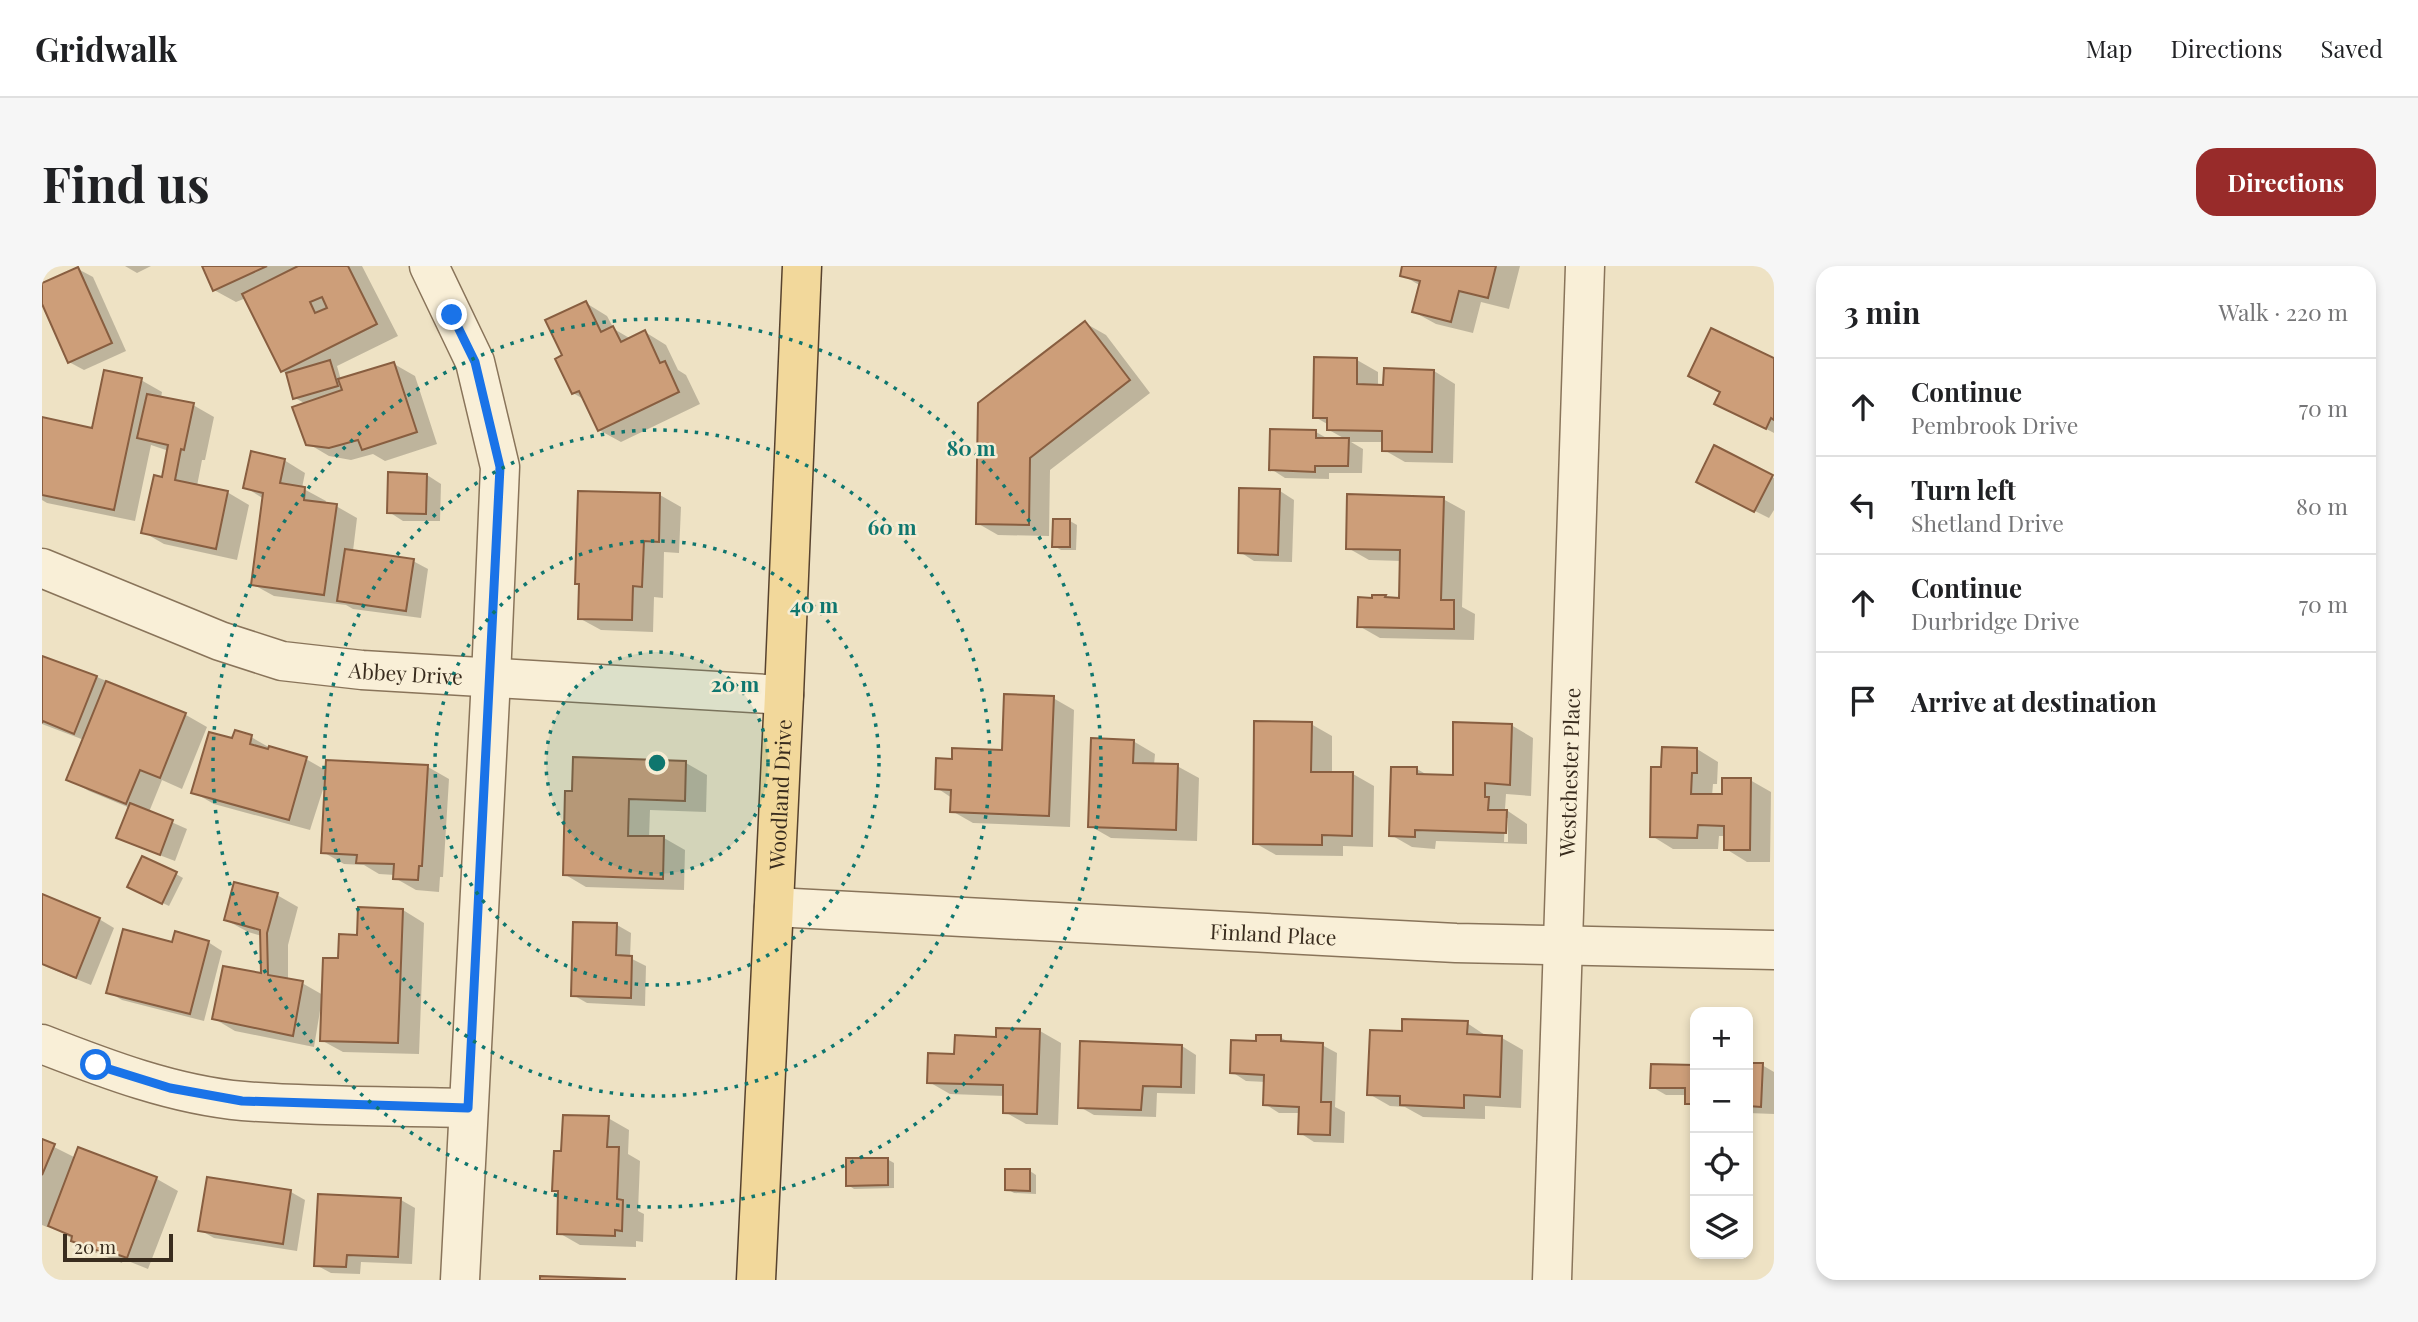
<!DOCTYPE html>
<html lang="en">
<head>
<meta charset="utf-8">
<style>
	:root { --surface:#fff; --page:#f6f6f6; --text:#202124; --muted:#757577; --line:#e0e0e0; --accent:#982b2a }
	body { margin:0; font-family:"Playfair Display",serif; background:var(--page); color:var(--text) }
	.controls { position:absolute; right:21px; bottom:21px; display:grid; overflow:hidden; border-radius:14px; box-shadow:0 4px 10px #0003 }
	.controls button { width:63px; height:63px; display:grid; place-items:center; padding:0; border:0; border-bottom:2px solid var(--line); background:var(--surface); color:var(--text); font:35px sans-serif }
	.scale { position:absolute; left:21px; bottom:18px; width:110px; box-sizing:border-box; padding-left:7px; border:4px solid #392c1e; border-top:0; font-size:19px; line-height:24px; white-space:nowrap; color:#392c1e; -webkit-text-stroke:5px #f6ecd3; paint-order:stroke }
	.stop { position:absolute; width:21px; height:21px; margin:-16px; border:5px solid #1a73e8; border-radius:50%; background:#fff }
	.stop.end { background:#1a73e8; border-color:#fff; box-shadow:0 2px 7px #0008 }
	.list { margin:0; padding:0; list-style:none }
	h2 { display:flex; justify-content:space-between; align-items:center; height:91px; margin:0; padding:0 28px; font-size:30px }
	h2 small { font-size:23px; font-weight:400; color:var(--muted) }
	.list li { display:grid; grid-template-columns:46px 1fr auto; gap:21px; align-items:center; box-sizing:border-box; height:98px; padding:0 28px; border-top:2px solid var(--line) }
	.list b { display:block; font-size:26px; white-space:nowrap }
	.list p { margin:0; font-size:23px; white-space:nowrap; color:var(--muted) }
	.list em { font-size:23px; font-style:normal; color:var(--muted) }
	.icon { flex:none; width:38px; height:38px; fill:none; stroke:currentColor; stroke-width:2; stroke-linecap:round; stroke-linejoin:round }
	.map { position:relative; flex:none; width:1732px; height:1014px; overflow:hidden; border-radius:21px }
	header { display:flex; align-items:center; gap:42px; box-sizing:border-box; height:98px; padding:0 35px; background:var(--surface); border-bottom:2px solid var(--line) }
	header strong { font-size:33px }
	nav { display:flex; gap:38px; margin-inline-start:auto; font-size:24px }
	.intro { display:flex; align-items:center; justify-content:space-between; box-sizing:border-box; height:168px; padding:0 42px }
	h1 { margin:0; font-size:49px }
	.button { padding:18px 32px; border-radius:21px; background:var(--accent); color:#fff; font-size:24px; font-weight:700 }
	main { display:flex; gap:42px; padding:0 42px }
	aside { flex:1; background:var(--surface); border-radius:21px; box-shadow:0 4px 10px #0003 }
	.map>svg:first-child { display:block }
	.shadow { fill:#0003; fill-rule:evenodd }
	.building { fill:#cd9e79; stroke:#885e40; stroke-width:2; fill-rule:evenodd }
	.lines { fill:none; stroke-linecap:round; stroke-linejoin:round }
	.minor-casing { stroke:#89745a; stroke-width:41 }
	.major-casing { stroke:#57422e; stroke-width:41 }
	.minor { stroke:#f9efd7; stroke-width:38 }
	.major { stroke:#f2d89b; stroke-width:38 }
	.route { stroke:#1a73e8; stroke-width:9 }
	.ring { fill:none; stroke:#0f766e; stroke-width:3.5; stroke-dasharray:3.5 7 }
	.labels { text-anchor:middle; dominant-baseline:central; stroke-width:5; stroke-linejoin:round; paint-order:stroke }
	.street-label { font-size:21px; fill:#392c1e; stroke:#f6ecd3 }
	.centre { fill:#0f766e; stroke:#f6ecd3; stroke-width:3.5 }
	.ring-label { font-size:21px; text-anchor:middle; font-weight:bold; fill:#0f766e; stroke:#f6ecd3; stroke-width:5; stroke-linejoin:round; paint-order:stroke }
</style>
</head>
<body>
<header>
<strong>Gridwalk</strong>
<nav><a>Map</a><a>Directions</a><a>Saved</a></nav>
</header>
<div class="intro"><h1>Find us</h1><a class="button">Directions</a></div>
<main>
<div class="map">
<svg width="1732" height="1014" viewBox="0 0 1732 1014">
	<rect width="100%" height="100%" fill="#eee2c4"/>
	<!-- shadow -->
	<g class="shadow">
		<polygon points="83,0 109,0 95,7"/>
		<polygon points="162,0 320,0 356,70 295,100 299,114 352,98 373,110 395,178 343,195 331,188 309,194 287,190 265,177 264,138 253,132 246,108 240,105 204,32 194,36 172,24"/>
		<polygon points="1362,0 1478,0 1467,43 1439,36 1431,67 1394,58 1372,46 1379,20 1360,9"/>
		<polygon points="36,3 51,11 84,85 42,104 27,96 0,34 0,19"/>
		<polygon points="544,37 565,50 572,63 589,73 603,66 624,79 636,104 644,109 658,138 579,176 557,164 543,134 531,127 522,90"/>
		<polygon points="1043,57 1064,69 1108,127 1008,204 1007,270 956,269 935,257"/>
		<polygon points="1669,65 1732,94 1732,167 1675,137 1680,127 1648,110"/>
		<polygon points="1315,94 1336,106 1336,121 1392,105 1413,118 1411,197 1363,196 1342,184 1342,176 1309,176 1321,183 1320,207 1287,207 1287,213 1243,212 1229,203 1274,166 1288,174 1305,174 1287,164 1287,159 1273,151"/>
		<polygon points="99,114 120,126 119,132 151,139 172,151 163,194 160,194 155,220 185,226 207,239 195,294 122,278 101,266 121,213 127,185 109,179 93,255 5,237 0,234 0,153 51,164"/>
		<polygon points="1673,182 1732,212 1732,244 1727,252 1671,224"/>
		<polygon points="242,194 263,207 260,222 284,235 283,239 294,240 315,252 311,285 371,295 386,303 379,352 311,343 304,339 232,330 210,318 222,233 203,221"/>
		<polygon points="385,209 399,218 398,255 361,255 347,246"/>
		<polygon points="1238,225 1252,234 1250,296 1212,295 1198,286"/>
		<polygon points="618,229 639,241 637,287 622,286 621,332 612,331 611,366 559,364 537,352 538,319 535,317"/>
		<polygon points="1401,233 1423,245 1420,341 1433,348 1432,374 1338,372 1317,360 1332,333 1343,330 1359,333 1360,295 1327,294 1306,282"/>
		<polygon points="1028,255 1035,259 1034,284 1019,284 1012,280"/>
		<polygon points="0,392 55,411 144,449 165,461 140,523 120,514 107,546 145,563 133,595 91,579 76,571 88,542 47,525 26,513 42,474 0,458"/>
		<polygon points="1011,432 1032,444 1028,561 931,557 910,545 910,532 895,522 912,495 962,486"/>
		<polygon points="1269,458 1290,470 1290,508 1311,508 1332,520 1331,581 1301,580 1301,590 1234,589 1213,577"/>
		<path d="M1469 459 1491 472 1489 530 1464 528 1463 543 1485 558V578L1394 575 1393 583 1370 581 1349 569 1375 503 1387 510 1412 511ZM1463 552H1466V576H1462Z"/>
		<polygon points="209,471 230,483 264,493 285,505 386,501 407,513 401,611 398,611 397,626 374,624 353,612 353,609 337,608 322,599 302,598 281,586 284,514 268,564 172,538 151,526 192,475"/>
		<polygon points="1091,475 1113,488 1112,499 1135,500 1157,512 1155,575 1069,572 1048,560"/>
		<polygon points="1655,483 1676,496 1675,518 1671,518 1670,530 1682,530 1708,514 1729,526 1728,596 1705,596 1684,583 1684,570 1677,570 1676,583 1631,583 1610,570 1621,502"/>
		<polygon points="644,497 665,509 664,546 608,544 607,572 622,572 643,584 642,624 544,621 522,608 525,526"/>
		<polygon points="134,608 141,612 127,640 94,624"/>
		<polygon points="235,629 256,641 246,679 246,714 260,717 281,729 298,694 316,671 361,644 382,657 377,788 301,786 279,774 281,745 278,745 272,781 193,765 171,752 221,709 220,670 206,666 184,654"/>
		<polygon points="0,630 57,653 72,662 49,719 0,699"/>
		<polygon points="575,659 589,667 588,692 604,700 603,740 545,737 531,729"/>
		<polygon points="166,676 180,685 162,755 80,734 66,726 132,678"/>
		<polygon points="1425,757 1446,771 1460,772 1481,784 1479,842 1443,840 1443,853 1381,851 1363,841 1348,840 1327,828"/>
		<polygon points="998,765 1019,777 1016,859 984,858 963,846 963,830 908,828 887,816 914,790 956,773"/>
		<polygon points="1238,771 1250,778 1280,779 1295,787 1293,841 1303,846 1302,877 1272,876 1258,867 1258,847 1237,847 1223,838 1224,816 1204,815 1190,806 1215,777"/>
		<polygon points="1140,780 1154,789 1153,828 1115,827 1114,851 1052,849 1038,841"/>
		<polygon points="1706,798 1720,799 1732,806 1732,848 1706,847"/>
		<polygon points="1610,800 1653,801 1653,842 1645,837 1645,829 1624,829 1610,821"/>
		<polygon points="566,852 587,864 586,888 598,895 596,945 602,948 601,976 594,975 594,981 538,979 517,967 518,927 512,924 521,887"/>
		<polygon points="0,875 34,892 37,883 115,913 136,925 106,1003 81,993 80,997 52,986 6,958 5,961 0,959"/>
		<polygon points="845,893 852,897 852,922 812,923 806,919"/>
		<polygon points="988,905 994,909 994,928 972,927 965,923"/>
		<polygon points="249,926 263,934 255,985 172,972 158,964"/>
		<polygon points="359,934 373,942 370,998 319,996 318,1008 289,1007 274,999"/>
	</g>
	<!-- building -->
	<g class="building">
		<polygon points="160,0 225,0 171,25"/>
		<path d="M256 0H306L335 58 239 106 200 28ZM280 31 285 42 273 47 268 36Z"/>
		<polygon points="1360,0 1454,0 1446,32 1417,25 1409,56 1370,46 1378,15 1358,10"/>
		<polygon points="36,1 70,77 26,97 0,38 0,17"/>
		<polygon points="544,35 559,66 571,60 579,76 603,64 618,97 623,95 637,126 556,165 537,125 530,128 513,93 520,89 503,54"/>
		<polygon points="1043,55 1088,114 988,192 987,259 934,258 936,137"/>
		<polygon points="1669,62 1732,92 1732,154 1729,152 1724,163 1672,138 1678,126 1646,110"/>
		<polygon points="1272,91 1315,92 1315,118 1341,119 1342,102 1392,104 1390,186 1340,185 1340,165 1285,164 1285,152 1271,152"/>
		<polygon points="288,94 296,120 251,133 244,107"/>
		<polygon points="352,96 375,166 320,184 316,174 287,182 264,179 250,141 300,124 296,113"/>
		<polygon points="62,104 100,112 72,244 0,229 0,151 50,162"/>
		<polygon points="105,128 152,137 142,184 139,183 133,214 186,225 174,283 99,267 112,209 120,211 126,179 95,172"/>
		<polygon points="1228,163 1274,164 1274,172 1307,172 1306,200 1273,200 1273,206 1227,204"/>
		<polygon points="1672,179 1731,209 1712,246 1654,216"/>
		<polygon points="209,185 243,193 238,217 263,221 262,234 295,238 282,329 209,319 221,227 201,222"/>
		<polygon points="346,206 385,208 384,248 345,247"/>
		<polygon points="1197,222 1238,223 1236,289 1196,287"/>
		<polygon points="536,225 618,227 617,276 602,275 600,321 591,320 590,354 536,353 537,318 533,318"/>
		<polygon points="1305,228 1402,231 1399,334 1412,334 1412,363 1315,361 1316,331 1330,332 1330,329 1344,329 1343,331 1357,332 1358,284 1304,283"/>
		<polygon points="1011,253 1028,253 1028,281 1010,281"/>
		<polygon points="303,283 372,293 364,345 295,335"/>
		<polygon points="0,390 55,410 32,468 1,455 0,457"/>
		<polygon points="64,415 144,447 118,512 98,504 84,538 24,514"/>
		<polygon points="962,428 1012,430 1007,550 908,546 909,524 893,523 894,492 910,493 910,482 960,484"/>
		<polygon points="1212,455 1270,456 1269,506 1311,506 1310,570 1280,569 1280,579 1211,578"/>
		<polygon points="1411,456 1470,458 1468,519 1443,517 1443,531 1447,531 1446,544 1465,544 1464,567 1373,564 1373,571 1347,570 1349,501 1375,501 1375,508 1411,509"/>
		<polygon points="193,464 210,469 208,478 226,483 227,480 265,491 247,554 149,527 167,466 190,472"/>
		<polygon points="1049,472 1092,474 1091,497 1136,498 1134,564 1046,561"/>
		<polygon points="1620,481 1655,482 1655,507 1650,507 1649,528 1680,528 1680,512 1709,512 1708,584 1682,584 1682,560 1656,559 1655,572 1608,571 1609,501 1619,501"/>
		<polygon points="531,491 644,495 643,535 587,533 586,570 622,570 621,613 521,609 523,525 530,525"/>
		<polygon points="284,494 386,499 380,600 377,600 376,614 351,613 352,598 314,597 315,589 279,587"/>
		<polygon points="88,537 131,554 118,589 74,572"/>
		<polygon points="100,590 135,606 120,638 85,621"/>
		<polygon points="192,616 236,627 225,667 226,709 261,715 251,770 170,753 181,700 219,707 218,664 182,654"/>
		<polygon points="0,628 58,652 34,712 0,698"/>
		<polygon points="316,641 361,643 356,777 278,775 281,692 296,692 297,668 315,669"/>
		<polygon points="531,656 575,657 574,689 590,690 589,732 529,730"/>
		<polygon points="81,663 130,676 133,665 167,675 148,748 64,727"/>
		<polygon points="1360,753 1426,755 1425,768 1460,770 1458,831 1422,829 1422,842 1358,839 1358,830 1325,829 1328,764 1360,765"/>
		<polygon points="954,762 998,763 995,848 961,847 961,819 885,817 886,787 912,788 913,769 954,771"/>
		<polygon points="1214,769 1239,769 1239,775 1281,777 1279,836 1289,836 1288,869 1256,868 1257,841 1221,839 1222,809 1188,807 1189,774 1214,775"/>
		<polygon points="1038,775 1140,779 1139,821 1101,820 1099,844 1036,842"/>
		<polygon points="1706,797 1721,797 1719,841 1706,840"/>
		<polygon points="1609,798 1653,799 1653,838 1643,838 1643,822 1608,822"/>
		<polygon points="521,849 567,850 565,881 577,881 575,933 581,934 580,965 573,964 573,970 515,968 516,925 510,925 512,885 519,885"/>
		<polygon points="0,873 13,878 0,909"/>
		<polygon points="36,881 115,911 85,992 60,983 59,986 29,975 30,970 6,960"/>
		<polygon points="804,892 846,892 846,919 804,920"/>
		<polygon points="963,903 988,903 988,925 963,924"/>
		<polygon points="165,911 249,924 241,978 156,965"/>
		<polygon points="276,928 359,932 356,991 305,989 304,1001 272,1000"/>
		<polygon points="498,1010 583,1013 583,1014 498,1014"/>
	</g>
	<g class="lines">
		<defs>
			<g id="minor">
				<polyline points="387,0 433,96 458,201 449,412 418,1014"/>
				<path id="s1" d="M0 302 178 375 240 395 320 404 742 429"/>
				<path id="s2" d="M732 641 1414 677 1732 684"/>
				<path d="M0 778C64 803 132 829 201 835 275 841 352 840 426 842"/>
				<path id="s3" d="M1510 1014 1543 0"/>
			</g>
			<g id="major">
				<path id="s4" d="M714 1014 742 429 760 0"/>
			</g>
		</defs>
		<!-- minor casing -->
		<use href="#minor" class="minor-casing"/>
		<!-- major casing -->
		<use href="#major" class="major-casing"/>
		<!-- minor -->
		<use href="#minor" class="minor"/>
		<!-- major -->
		<use href="#major" class="major"/>
	</g>
	<g class="lines">
		<!-- route -->
		<polyline class="route" points="54,799 128,822 200,835 426,842 458,201 433,96 410,49"/>
	</g>
	<!-- distance rings -->
	<circle cx="615" cy="497" r="111" fill="#0f766e" fill-opacity=".12"/>
	<g class="ring">
		<circle cx="615" cy="497" r="111"/>
		<circle cx="615" cy="497" r="222"/>
		<circle cx="615" cy="497" r="333"/>
		<circle cx="615" cy="497" r="444"/>
	</g>
	<g class="labels">
		<!-- street labels -->
		<g class="street-label">
			<text stroke="none"><textPath href="#s1" startOffset="382">Abbey Drive</textPath></text>
			<text stroke="none"><textPath href="#s3" startOffset="508">Westchester Place</textPath></text>
			<text stroke="none"><textPath href="#s4" startOffset="486">Woodland Drive</textPath></text>
			<text stroke="none"><textPath href="#s2" startOffset="500">Finland Place</textPath></text>
		</g>
	</g>
	<circle cx="615" cy="497" r="10" class="centre"/>
	<g class="ring-label">
		<text x="929" y="190">80 m</text>
		<text x="850" y="269">60 m</text>
		<text x="772" y="347">40 m</text>
		<text x="693" y="426">20 m</text>
	</g>
</svg>
<div class="controls">
<button>+</button>
<button>−</button>
<button><svg class="icon" aria-label="locate" viewBox="0 0 24 24"><circle cx="12" cy="12" r="6"/><path d="M12 2v4M12 18v4M2 12h4M18 12h4"/></svg></button>
<button><svg class="icon" aria-label="layers" viewBox="0 0 24 24"><path d="M12 4l9 5-9 5-9-5zM3 14l9 5 9-5"/></svg></button>
</div>
<div class="scale">20 m</div>
<div class="stop" style="left:54px;top:799px"></div>
<div class="stop end" style="left:410px;top:49px"></div>
</div>
<aside>
<h2>3 min<small>Walk · 220 m</small></h2>
<ul class="list">
<li><svg class="icon" aria-label="ahead" viewBox="0 0 24 24"><path d="M12 20V5M6 11l6-6 6 6"/></svg><div><b>Continue</b><p>Pembrook Drive</p></div><em>70 m</em></li>
<li><svg class="icon" aria-label="left" viewBox="0 0 24 24"><path d="M17 20v-9H6M10 6l-5 5 5 5"/></svg><div><b>Turn left</b><p>Shetland Drive</p></div><em>80 m</em></li>
<li><svg class="icon" aria-label="ahead" viewBox="0 0 24 24"><path d="M12 20V5M6 11l6-6 6 6"/></svg><div><b>Continue</b><p>Durbridge Drive</p></div><em>70 m</em></li>
<li><svg class="icon" aria-label="arrive" viewBox="0 0 24 24"><path d="M6 21V4h12l-3 4 3 4H6"/></svg><div><b>Arrive at destination</b></div></li>
</ul>
</aside>
</main>
</body>
</html>
